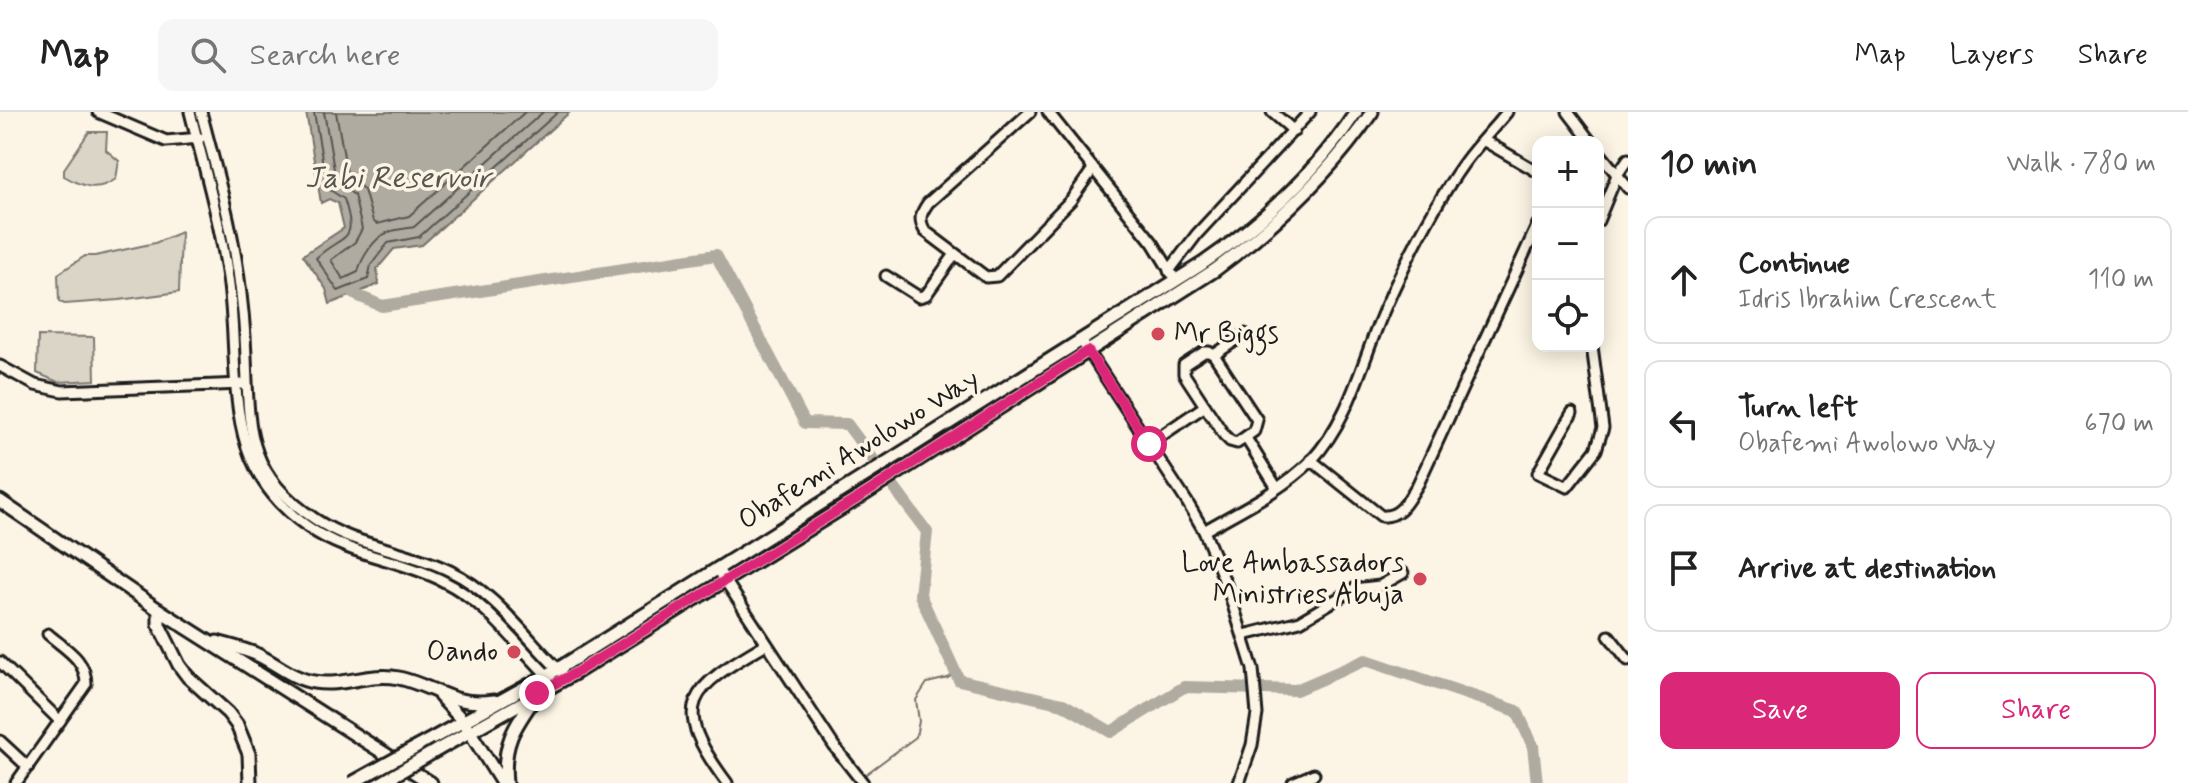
<!DOCTYPE html>
<html lang="en">
<head>
<meta charset="utf-8">
<style>
	:root { --surface:#fff; --page:#f6f6f6; --text:#222; --muted:#767676; --line:#e0e0e0; --accent:#db2777 }
	body { margin:0; font-family:Mynerve,sans-serif; background:var(--page); color:var(--text) }
	.controls { position:absolute; right:24px; top:24px; display:grid; overflow:hidden; border-radius:16px; box-shadow:0 4px 20px #0003 }
	.controls button { width:72px; height:72px; display:grid; place-items:center; padding:0; border:0; border-bottom:2px solid var(--line); background:var(--surface); color:var(--text); font:40px sans-serif }
	.stop { position:absolute; width:24px; height:24px; margin:-18px; border:6px solid #db2777; border-radius:50%; background:#fff }
	.stop.end { background:#db2777; border-color:#fff; box-shadow:0 2px 8px #0008 }
	.list { margin:0; padding:0; list-style:none }
	h2 { display:flex; justify-content:space-between; align-items:center; height:104px; margin:0; padding:0 32px; font-size:34px }
	h2 small { font-size:26px; font-weight:400; color:var(--muted) }
	.list li { display:grid; grid-template-columns:52px 1fr auto; gap:24px; align-items:center; box-sizing:border-box; height:128px; margin:0 16px 16px; padding:0 16px; border:2px solid var(--line); border-radius:16px }
	.list b { display:block; font-size:30px; white-space:nowrap }
	.list p { margin:0; font-size:26px; white-space:nowrap; color:var(--muted) }
	.list em { font-size:26px; font-style:normal; color:var(--muted) }
	.actions { display:flex; gap:16px; padding:24px 32px }
	.actions a { flex:1; padding:18px 0; border:2px solid var(--accent); border-radius:16px; text-align:center; font-size:28px; color:var(--accent) }
	.actions .main { background:var(--accent); color:#fff }
	.icon { flex:none; width:44px; height:44px; fill:none; stroke:currentColor; stroke-width:2; stroke-linecap:round; stroke-linejoin:round }
	.map { position:relative; flex:none; width:1628px; height:671px; overflow:hidden }
	header { display:flex; align-items:center; gap:48px; box-sizing:border-box; height:112px; padding:0 40px; background:var(--surface); border-bottom:2px solid var(--line) }
	header strong { font-size:38px }
	nav { display:flex; gap:44px; margin-inline-start:auto; font-size:28px }
	.search { width:560px; height:72px; background:var(--page); display:flex; align-items:center; gap:20px; box-sizing:border-box; padding:0 28px; border-radius:16px; color:var(--muted); font-size:30px }
	main { display:flex }
	aside { flex:1; background:var(--surface) }
	.map>svg:first-child { display:block }
	.green { fill:#dbd5c8; stroke:#7c7872; stroke-width:2 }
	.water { fill:#b0aba1; stroke:#75726c; stroke-width:2 }
	.lines { fill:none; stroke-linecap:round; stroke-linejoin:round }
	.shore { stroke:#575551; stroke-width:2 }
	.stream { stroke:#75726c; stroke-width:2 }
	.river { stroke:#b0aba1; stroke-width:12 }
	.minor-casing { stroke:#1c1c1c; stroke-width:15 }
	.major-casing { stroke:#1c1c1c; stroke-width:17 }
	.minor { stroke:#fcf5e5; stroke-width:9 }
	.major { stroke:#fcf5e5; stroke-width:11 }
	.major-bridge-casing { stroke:#1c1c1c; stroke-width:17; stroke-linecap:butt }
	.major-bridge { stroke:#fcf5e5; stroke-width:11 }
	.route { stroke:#db2777; stroke-width:10 }
	.poi-dot { fill:#d1495b; stroke:#fcf5e5; stroke-width:3 }
	.labels { text-anchor:middle; dominant-baseline:central; stroke-width:7; stroke-linejoin:round; paint-order:stroke }
	.poi-label { font-size:28px; fill:#1c1c1c; stroke:#fcf5e5; text-anchor:end }
	.street-label { font-size:28px; fill:#1c1c1c; stroke:#fcf5e5 }
	.water-label { font-size:30px; font-style:italic; fill:#575551; stroke:#fcf5e5 }
</style>
</head>
<body>
<header>
<strong>Map</strong>
<div class="search"><svg class="icon" aria-label="search" viewBox="0 0 24 24"><circle cx="10" cy="10" r="6"/><path d="M15 15l6 6"/></svg>Search here</div>
<nav><a>Map</a><a>Layers</a><a>Share</a></nav>
</header>
<main>
<div class="map">
<svg width="1628" height="671" viewBox="0 0 1628 671">
	<rect width="100%" height="100%" fill="#fcf5e5"/>
	<filter id="ink" filterUnits="userSpaceOnUse"><feTurbulence type="fractalNoise" baseFrequency=".0125" numOctaves="2"/><feDisplacementMap in="SourceGraphic" scale="16" xChannelSelector="R" yChannelSelector="G"/><feConvolveMatrix kernelMatrix="1 2 1 2 8 2 1 2 1" color-interpolation-filters="sRGB"/></filter>
	<g filter="url(#ink)">
		<!-- green -->
		<g class="green">
			<path d="M89 20H107L106 38 119 49 116 67C97 80 83 75 64 64V57Z"/>
			<polygon points="181,120 179,180 119,188 65,192 59,190 58,162 85,144 95,144 155,131"/>
			<polygon points="38,224 94,225 95,268 58,270 37,261"/>
		</g>
		<!-- water -->
		<polygon class="water" points="306,0 570,0 422,133 394,137 377,157 379,172 330,192 326,177 303,143 344,116 338,91 329,87 321,91"/>
		<g class="lines">
			<!-- shore -->
			<g class="shore">
				<path d="M314 0 327 76 344 87C359 132 343 121 316 146L338 179 368 167 371 153 388 131 419 125 558 0"/>
				<path d="M324 0 336 69 354 83 362 117 355 130 331 148 343 167 358 160C361 147 374 125 389 120 396 117 406 117 414 115L543 0"/>
				<polyline points="336,0 347,61 364,78 373,109 377,112 409,104 525,0"/>
			</g>
			<!-- stream -->
			<polyline class="stream" points="862,665 916,625 919,609 916,588 927,571 948,566 955,561"/>
			<!-- river -->
			<polyline class="river" points="354,182 382,194 716,143 805,311 847,312 927,420 920,483 959,568 1063,592 1111,620 1184,575 1296,578 1366,548 1517,599 1533,634 1537,671"/>
			<defs>
				<g id="minor">
					<polyline points="98,0 166,29 200,26"/>
					<path d="M190 0C204 55 220 110 228 166 242 261 217 352 308 415 349 444 400 447 443 469 488 491 516 533 551 567"/>
					<path d="M201 0C215 53 230 105 238 159 242 187 245 216 246 244 249 318 246 361 315 407 356 435 406 437 450 459 496 481 525 525 561 560"/>
					<path d="M1030 0 928 91C921 101 918 107 925 119L986 165 997 164 1071 88 1093 57"/>
					<polyline points="1048,0 1153,131 1172,162"/>
					<polyline points="1272,0 1294,19"/>
					<polyline points="1568,0 1591,30"/>
					<polyline points="1483,28 1538,60"/>
					<polyline points="1598,39 1628,76"/>
					<polyline points="1598,109 1617,63 1628,47"/>
					<polyline points="1169,159 1197,122 1310,0"/>
					<polyline points="886,164 919,185 926,183 955,142"/>
					<polyline points="1081,228 1187,390 1204,419 1228,477 1253,557 1257,602 1252,633 1239,671"/>
					<polygon points="1204,240 1209,240 1214,243 1257,308 1254,319 1237,331 1230,329 1224,323 1184,262 1184,253"/>
					<polyline points="1214,243 1245,222"/>
					<polyline points="0,254 35,273 62,279 243,272"/>
					<polyline points="1572,301 1538,361 1567,375 1596,338 1603,316 1592,234"/>
					<polyline points="1246,326 1277,376"/>
					<polyline points="1149,332 1205,294"/>
					<path d="M1311 348 1381 404C1401 406 1408 387 1418 372L1538 112"/>
					<path d="M1204 419C1240 398 1281 379 1311 349 1351 306 1362 248 1385 196 1407 146 1432 96 1464 51 1477 33 1493 17 1507 0"/>
					<polyline points="717,456 834,634 863,671"/>
					<polyline points="1244,523 1300,509 1354,477 1380,474 1403,461"/>
					<polyline points="1609,524 1628,548"/>
					<polyline points="0,550 60,609"/>
					<polyline points="0,629 28,655"/>
					<path d="M16 671 86 572C86 547 65 537 48 522"/>
					<path d="M727 671C668 592 689 577 766 532"/>
					<polyline points="1293,671 1314,662"/>
				</g>
				<g id="major">
					<polyline points="0,389 159,498 431,671"/>
					<polyline points="159,498 159,513 179,553 188,565 228,601 237,613 249,642 250,671"/>
					<path d="M217 530C231 534 245 537 258 543 277 552 293 567 314 570 343 575 370 560 399 566 435 574 451 595 494 589"/>
					<polyline points="440,584 463,609 502,671"/>
					<path d="M417 635 558 557 1202 152C1262 111 1316 60 1356 0"/>
					<path d="M437 638 577 560 868 380 1215 158C1276 113 1329 63 1372 0"/>
					<path d="M506 671C502 632 514 615 536 584"/>
				</g>
			</defs>
			<!-- minor casing -->
			<use href="#minor" class="minor-casing"/>
			<!-- major casing -->
			<use href="#major" class="major-casing"/>
			<!-- minor -->
			<use href="#minor" class="minor"/>
			<!-- major -->
			<use href="#major" class="major"/>
			<defs>
				<g id="major-bridge">
					<polyline points="352,671 417,635"/>
					<polyline points="381,671 437,638"/>
				</g>
			</defs>
			<!-- major-bridge casing -->
			<use href="#major-bridge" class="major-bridge-casing"/>
			<!-- major-bridge -->
			<use href="#major-bridge" class="major-bridge"/>
		</g>
	</g>
	<g class="lines" filter="url(#ink)">
		<!-- route -->
		<polyline class="route" points="537,581 577,560 868,380 1088,239 1149,332"/>
	</g>
	<!-- markers -->
	<g class="poi-dot">
		<circle cx="1158" cy="222" r="8"/>
		<circle cx="1420" cy="467" r="8"/>
		<circle cx="514" cy="540" r="8"/>
	</g>
	<g class="labels">
		<!-- poi labels -->
		<g class="poi-label">
			<text x="1174" y="222" text-anchor="start">Mr Biggs</text>
			<text x="1404" y="451">Love Ambassadors<tspan x="1404" dy="32">Ministries Abuja</tspan></text>
			<text x="498" y="540">Oando</text>
		</g>
		<!-- street labels -->
		<g class="street-label">
			<text transform="translate(859 338) rotate(-32)">Obafemi Awolowo Way</text>
		</g>
		<!-- water labels -->
		<g class="water-label">
			<text x="398" y="66">Jabi Reservoir</text>
		</g>
	</g>
</svg>
<div class="controls">
<button>+</button>
<button>−</button>
<button><svg class="icon" aria-label="locate" viewBox="0 0 24 24"><circle cx="12" cy="12" r="6"/><path d="M12 2v4M12 18v4M2 12h4M18 12h4"/></svg></button>
</div>
<div class="stop" style="left:1149px;top:332px"></div>
<div class="stop end" style="left:537px;top:581px"></div>
</div>
<aside>
<h2>10 min<small>Walk · 780 m</small></h2>
<ul class="list">
<li><svg class="icon" aria-label="ahead" viewBox="0 0 24 24"><path d="M12 20V5M6 11l6-6 6 6"/></svg><div><b>Continue</b><p>Idris Ibrahim Crescent</p></div><em>110 m</em></li>
<li><svg class="icon" aria-label="left" viewBox="0 0 24 24"><path d="M17 20v-9H6M10 6l-5 5 5 5"/></svg><div><b>Turn left</b><p>Obafemi Awolowo Way</p></div><em>670 m</em></li>
<li><svg class="icon" aria-label="arrive" viewBox="0 0 24 24"><path d="M6 21V4h12l-3 4 3 4H6"/></svg><div><b>Arrive at destination</b></div></li>
</ul>
<div class="actions"><a class="main">Save</a><a>Share</a></div>
</aside>
</main>
</body>
</html>
